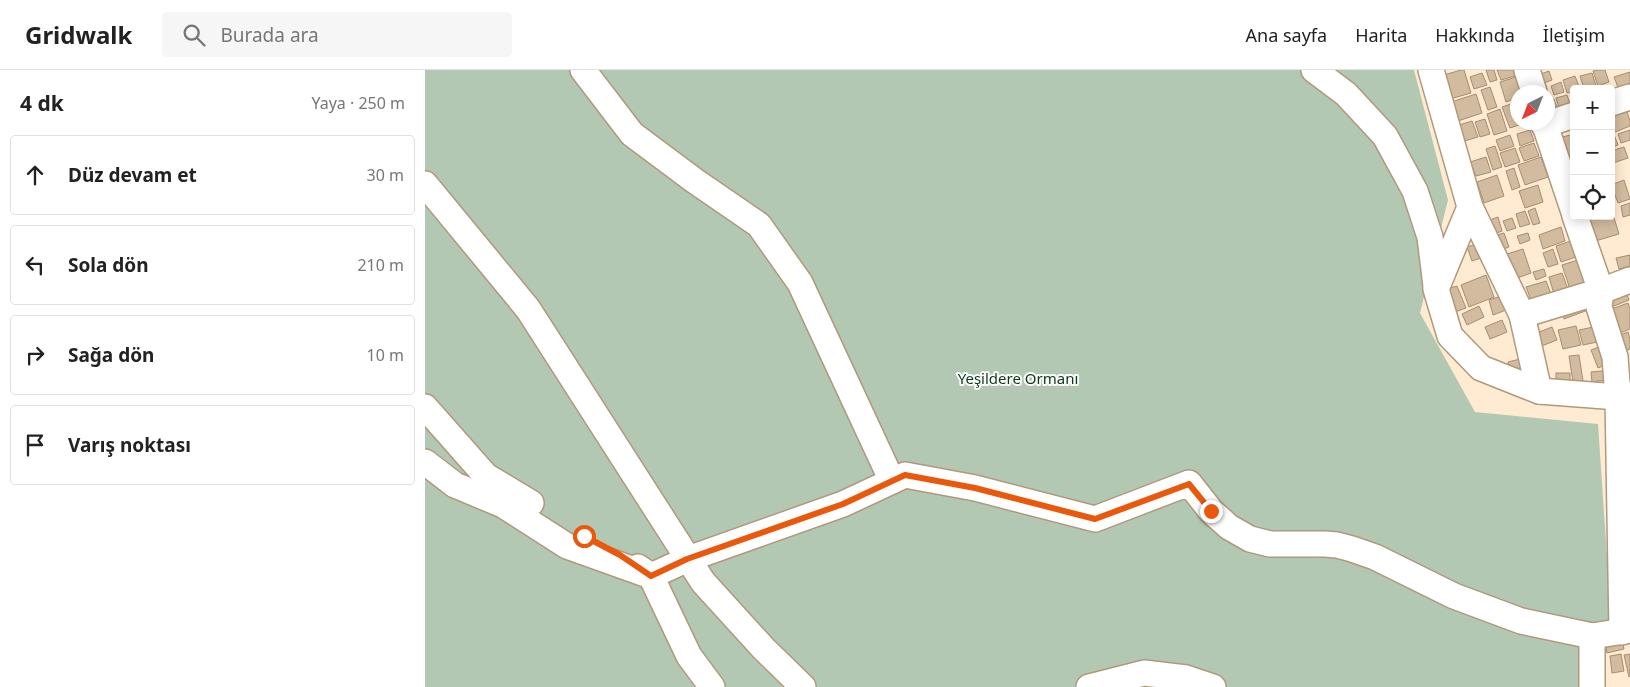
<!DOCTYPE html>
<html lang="tr">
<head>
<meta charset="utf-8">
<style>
	:root { --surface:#fff; --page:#f6f6f6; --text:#222; --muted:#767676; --line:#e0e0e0 }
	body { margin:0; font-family:"Noto Sans",sans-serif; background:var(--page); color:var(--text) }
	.controls { position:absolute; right:15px; top:15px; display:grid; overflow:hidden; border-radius:5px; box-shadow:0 2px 12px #0003 }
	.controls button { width:45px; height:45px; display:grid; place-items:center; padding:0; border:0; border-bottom:1px solid var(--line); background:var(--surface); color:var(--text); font:25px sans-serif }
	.compass { position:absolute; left:1085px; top:15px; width:45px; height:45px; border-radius:50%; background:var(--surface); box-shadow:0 2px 12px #0003; rotate:222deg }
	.stop { position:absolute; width:15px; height:15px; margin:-11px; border:4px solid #ea580c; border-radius:50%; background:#fff }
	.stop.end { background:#ea580c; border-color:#fff; box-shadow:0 1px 5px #0008 }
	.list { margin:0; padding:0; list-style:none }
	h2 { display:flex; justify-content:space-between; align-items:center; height:65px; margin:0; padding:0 20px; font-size:21px }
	h2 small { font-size:16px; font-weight:400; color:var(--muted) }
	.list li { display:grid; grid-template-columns:32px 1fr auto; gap:15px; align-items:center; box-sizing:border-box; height:80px; margin:0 10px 10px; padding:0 10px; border:1px solid var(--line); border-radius:5px }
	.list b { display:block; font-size:19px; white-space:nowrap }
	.list em { font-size:16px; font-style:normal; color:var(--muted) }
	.icon { flex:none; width:28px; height:28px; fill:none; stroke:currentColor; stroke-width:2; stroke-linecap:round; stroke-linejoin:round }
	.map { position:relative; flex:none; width:1205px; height:617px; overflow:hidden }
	header { display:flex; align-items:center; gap:30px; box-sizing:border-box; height:70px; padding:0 25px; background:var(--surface); border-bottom:1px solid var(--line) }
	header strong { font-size:24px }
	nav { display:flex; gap:28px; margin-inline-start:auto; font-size:18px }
	.search { width:350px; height:45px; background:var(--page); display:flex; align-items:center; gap:12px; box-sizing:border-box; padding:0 18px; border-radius:5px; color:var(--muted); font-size:19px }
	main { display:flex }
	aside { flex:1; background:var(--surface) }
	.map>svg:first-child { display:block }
	.green { fill:#b2c8b3 }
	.building { fill:#d2bb9e; stroke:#a48d71 }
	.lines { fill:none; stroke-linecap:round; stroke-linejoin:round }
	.minor-casing { stroke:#b0997c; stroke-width:28 }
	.minor { stroke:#fff; stroke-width:25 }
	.route { stroke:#ea580c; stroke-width:6 }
	.labels { text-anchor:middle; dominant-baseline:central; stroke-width:4; stroke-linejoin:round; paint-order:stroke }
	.park-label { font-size:15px; fill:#0e3916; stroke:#fbfbfb }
</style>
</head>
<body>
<header>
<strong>Gridwalk</strong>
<div class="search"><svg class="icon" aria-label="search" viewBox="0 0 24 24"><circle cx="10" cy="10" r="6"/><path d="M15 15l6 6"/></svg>Burada ara</div>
<nav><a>Ana sayfa</a><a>Harita</a><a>Hakkında</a><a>İletişim</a></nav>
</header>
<main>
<aside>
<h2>4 dk<small>Yaya · 250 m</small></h2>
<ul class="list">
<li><svg class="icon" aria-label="ahead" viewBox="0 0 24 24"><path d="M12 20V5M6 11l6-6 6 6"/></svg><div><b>Düz devam et</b></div><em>30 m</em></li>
<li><svg class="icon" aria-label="left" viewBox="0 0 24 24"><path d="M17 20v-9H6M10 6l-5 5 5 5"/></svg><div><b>Sola dön</b></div><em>210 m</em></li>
<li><svg class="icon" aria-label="right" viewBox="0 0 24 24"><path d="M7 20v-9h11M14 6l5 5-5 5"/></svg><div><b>Sağa dön</b></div><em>10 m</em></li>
<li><svg class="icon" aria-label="arrive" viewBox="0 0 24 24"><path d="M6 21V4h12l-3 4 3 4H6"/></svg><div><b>Varış noktası</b></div></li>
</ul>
</aside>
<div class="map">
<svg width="1205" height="617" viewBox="0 0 1205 617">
	<rect width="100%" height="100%" fill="#ffebd2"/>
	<!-- green -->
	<polygon class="green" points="0,0 989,0 1023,130 995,243 1050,342 1173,354 1186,546 1158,617 0,617"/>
	<!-- building -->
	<g class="building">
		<polygon points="1036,0 1039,0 1046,23 1018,31 1012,7"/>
		<polygon points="1061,0 1069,0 1072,10 1065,12"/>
		<polygon points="1072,0 1088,0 1090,6 1076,10"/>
		<polygon points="1173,0 1180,0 1184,12 1173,16 1168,1"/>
		<polygon points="1124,1 1127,10 1116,14 1113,5"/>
		<polygon points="1205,2 1205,16 1194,20 1189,7"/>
		<polygon points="1057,3 1062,15 1049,19 1045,7"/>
		<polygon points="1167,3 1172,19 1159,19 1155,6"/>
		<polygon points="1150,6 1155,19 1149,19 1149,21 1142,23 1138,10"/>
		<polygon points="1091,7 1096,22 1092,22 1092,28 1081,32 1075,12"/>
		<polygon points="1136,12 1139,22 1129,25 1126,16"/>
		<polygon points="1065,17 1072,37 1063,40 1056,20"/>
		<polygon points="1051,24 1057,43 1027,53 1020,34"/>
		<polygon points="1142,25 1146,37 1135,41 1131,28"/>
		<polygon points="1129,29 1134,43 1122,47 1122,31"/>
		<polygon points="1092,32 1092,52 1103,52 1085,58 1077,37"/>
		<polygon points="1200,36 1205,51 1205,56 1190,62 1186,49 1186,40"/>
		<polygon points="1075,39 1082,61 1069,65 1062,44"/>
		<polygon points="1060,49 1065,64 1055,67 1050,52"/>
		<polygon points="1047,51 1053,67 1036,72 1031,56"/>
		<polygon points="1186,57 1193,75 1186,78"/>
		<polygon points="1105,60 1109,71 1095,76 1092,64"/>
		<polygon points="1205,60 1205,70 1196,73 1193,64"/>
		<polygon points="1149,64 1149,88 1136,92 1130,69"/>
		<polygon points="1085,65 1089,76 1075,81 1071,70"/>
		<polygon points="1109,73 1114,86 1099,91 1094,78"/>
		<polygon points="1070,76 1077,97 1068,100 1061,79"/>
		<polygon points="1199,77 1203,88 1188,93 1186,81"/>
		<polygon points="1090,78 1095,92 1080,97 1075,83"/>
		<polygon points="1061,87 1066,102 1051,106 1045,92"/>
		<polygon points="1116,87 1123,107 1100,115 1093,95"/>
		<polygon points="1089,98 1095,117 1087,120 1081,101"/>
		<polygon points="1072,105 1079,126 1059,133 1052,112"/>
		<polygon points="1199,110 1205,129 1193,133 1186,115"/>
		<polygon points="1113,115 1118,132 1100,138 1094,121"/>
		<polygon points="1205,133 1205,145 1198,147 1196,136"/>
		<polygon points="1110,138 1115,153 1108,155 1103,141"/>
		<polygon points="1186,138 1194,164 1167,172 1160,146 1186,146"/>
		<polygon points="1100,141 1105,154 1095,157 1091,144"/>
		<polygon points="1073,147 1077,161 1066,165 1062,151"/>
		<polygon points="1087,148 1091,158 1082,161 1078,151"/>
		<polygon points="1136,157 1140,171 1118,179 1114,165"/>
		<polygon points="1079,163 1084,177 1073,181 1068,166"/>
		<polygon points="1103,163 1105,170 1095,174 1092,166"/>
		<polygon points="1149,170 1154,186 1136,192 1131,176"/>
		<polygon points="1055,173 1059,187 1047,191 1042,177"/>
		<polygon points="1098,179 1106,203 1087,210 1079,185"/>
		<polygon points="1128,179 1133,194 1123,197 1118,183"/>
		<polygon points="1205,185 1205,196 1194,199 1191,188"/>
		<polygon points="1156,189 1164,213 1145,219 1137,195"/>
		<polygon points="1119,199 1121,206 1111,210 1108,202"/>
		<polygon points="1137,203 1143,219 1129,224 1124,207"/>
		<polygon points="1061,205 1069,227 1044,237 1036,215"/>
		<polygon points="1121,211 1126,224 1106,230 1101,217"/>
		<polygon points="1032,216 1041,238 1030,242 1022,219"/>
		<polygon points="1200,219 1204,230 1184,238 1179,227"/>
		<polygon points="1076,226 1081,240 1068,245 1064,230"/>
		<polygon points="1160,231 1163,240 1139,249 1136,239"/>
		<polygon points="1203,233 1205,239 1205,259 1190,265 1181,241"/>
		<polygon points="1054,236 1059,247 1042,255 1037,244"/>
		<polygon points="1077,250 1082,262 1065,269 1060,257"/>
		<polygon points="1151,256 1156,275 1138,279 1133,260"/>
		<polygon points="1173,256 1177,271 1158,275 1154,260"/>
		<polygon points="1127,257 1132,270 1114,277 1109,264"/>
		<polygon points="1203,262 1205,269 1205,279 1196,282 1190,267"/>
		<polygon points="1176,276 1183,294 1173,298 1166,280"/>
		<polygon points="1154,285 1158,311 1148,312 1144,286"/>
		<polygon points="1095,289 1099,303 1088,306 1083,292"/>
		<polygon points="1187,300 1188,309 1167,312 1166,302"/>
		<rect x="1131" y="303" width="14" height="8"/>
		<polygon points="1197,569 1199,579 1182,583 1180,572"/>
		<polygon points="1196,584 1199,601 1187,603 1185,586"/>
		<polygon points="1205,584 1205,606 1204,607 1199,585"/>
	</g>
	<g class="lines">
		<defs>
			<g id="minor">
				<polyline points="158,0 207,64 270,111 334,155 375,213 467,411"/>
				<polyline points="889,0 921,24 960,66 990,121 1005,167 1011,216"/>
				<polyline points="1006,0 1045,137 1011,219 1025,266 1056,298 1114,321 1193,327 1205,325"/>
				<polyline points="1102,0 1109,22"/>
				<polyline points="1186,33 1205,27"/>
				<polyline points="1119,52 1149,142"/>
				<polyline points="1119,55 1149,45"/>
				<polyline points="0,114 103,239 278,512 339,579 378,617"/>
				<polyline points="1045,137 1097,245 1114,321"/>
				<polyline points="1150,146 1176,221 1174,237 1190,287 1193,327 1197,562"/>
				<polyline points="1097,245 1176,221 1205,210"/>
				<polyline points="0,337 61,406 106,433"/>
				<polyline points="0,392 30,415 78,435 142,476 226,506 263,489 418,434 480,405 550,418 670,449 764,413 786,441 804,457 825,469 845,474 900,474 912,475 927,479 950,487 1029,526 1096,551 1167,566 1205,560"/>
				<polyline points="213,497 226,506 264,586 287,617"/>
				<polyline points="1167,566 1167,617"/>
				<polyline points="664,617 719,603 761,608 788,617"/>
			</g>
		</defs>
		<!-- minor casing -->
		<use href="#minor" class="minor-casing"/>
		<!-- minor -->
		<use href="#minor" class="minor"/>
	</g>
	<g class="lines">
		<!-- route -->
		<polyline class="route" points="159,466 195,485 226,506 262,489 418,434 480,405 550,418 670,449 764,414 786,441"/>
	</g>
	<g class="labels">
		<!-- park labels -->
		<g class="park-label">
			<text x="593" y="308">Yeşildere Ormanı</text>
		</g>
	</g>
</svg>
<div class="controls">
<button>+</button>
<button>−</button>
<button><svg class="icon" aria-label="locate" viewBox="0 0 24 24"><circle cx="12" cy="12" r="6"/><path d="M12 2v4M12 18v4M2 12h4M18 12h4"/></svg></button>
</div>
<svg class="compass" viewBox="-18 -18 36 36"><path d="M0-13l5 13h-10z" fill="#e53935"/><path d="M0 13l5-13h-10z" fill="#767676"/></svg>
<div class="stop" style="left:159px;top:466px"></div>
<div class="stop end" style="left:786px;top:441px"></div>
</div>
</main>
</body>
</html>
